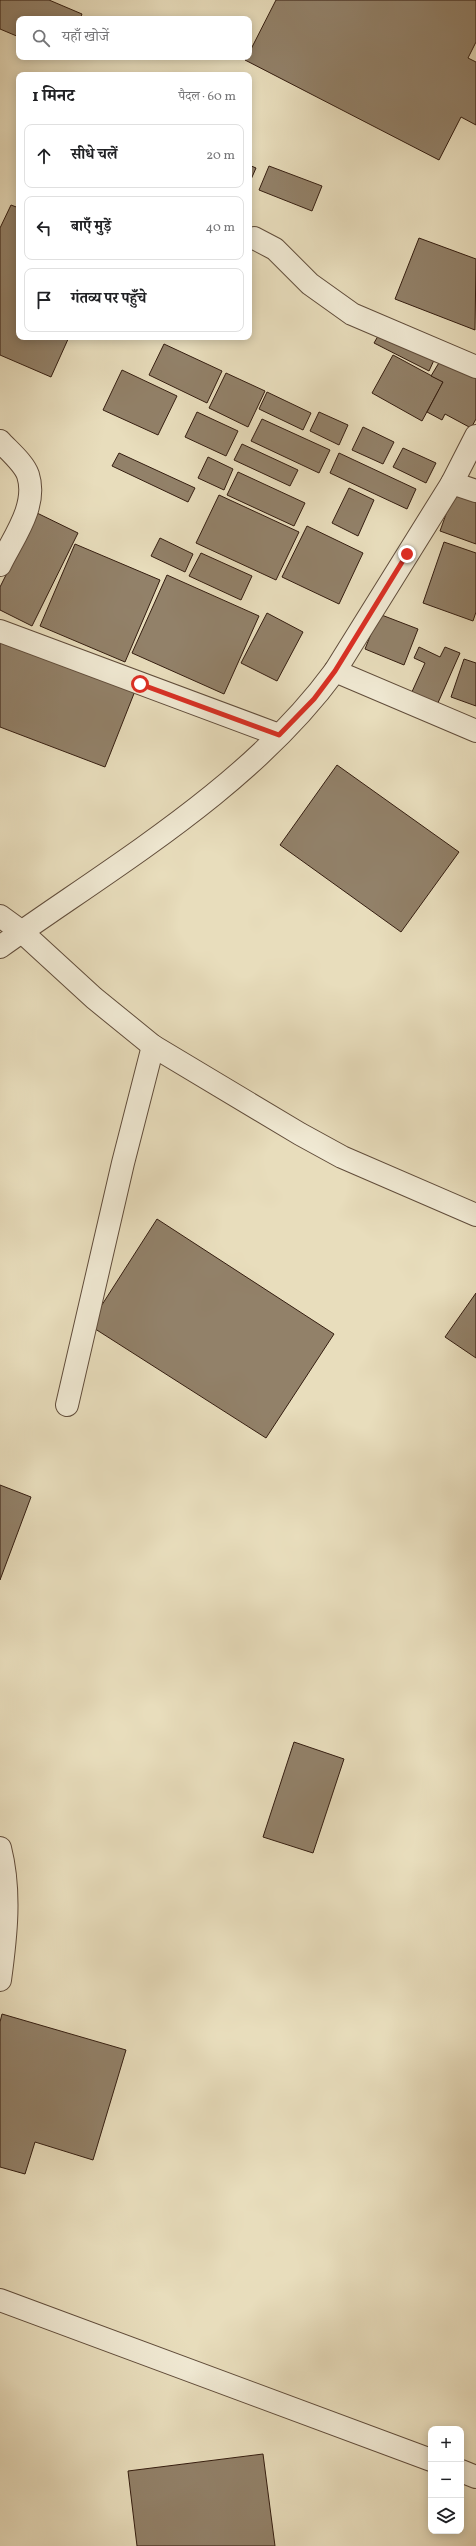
<!DOCTYPE html>
<html lang="hi">
<head>
<meta charset="utf-8">
<style>
	:root { --surface:#fff; --page:#f6f6f6; --text:#202124; --muted:#757577; --line:#e0e0e0 }
	body { margin:0; font-family:Vollkorn,"Noto Serif Devanagari",serif; background:var(--page); color:var(--text) }
	.controls { position:absolute; right:12px; bottom:12px; display:grid; overflow:hidden; border-radius:8px; box-shadow:0 2px 10px #0003 }
	.controls button { width:36px; height:36px; display:grid; place-items:center; padding:0; border:0; border-bottom:1px solid var(--line); background:var(--surface); color:var(--text); font:20px sans-serif }
	.stop { position:absolute; width:12px; height:12px; margin:-9px; border:3px solid #d93025; border-radius:50%; background:#fff }
	.stop.end { background:#d93025; border-color:#fff; box-shadow:0 1px 4px #0008 }
	.list { margin:0; padding:0; list-style:none }
	h2 { display:flex; justify-content:space-between; align-items:center; height:52px; margin:0; padding:0 16px; font-size:17px }
	h2 small { font-size:13px; font-weight:400; color:var(--muted) }
	.list li { display:grid; grid-template-columns:26px 1fr auto; gap:12px; align-items:center; box-sizing:border-box; height:64px; margin:0 8px 8px; padding:0 8px; border:1px solid var(--line); border-radius:8px }
	.list b { display:block; font-size:15px; white-space:nowrap }
	.list em { font-size:13px; font-style:normal; color:var(--muted) }
	.icon { flex:none; width:22px; height:22px; fill:none; stroke:currentColor; stroke-width:2; stroke-linecap:round; stroke-linejoin:round }
	.map { position:relative; flex:none; width:476px; height:2546px; overflow:hidden }
	.search { position:absolute; background:var(--surface); box-shadow:0 2px 10px #0003; left:16px; top:16px; width:236px; height:44px; display:flex; align-items:center; gap:10px; box-sizing:border-box; padding:0 14px; border-radius:8px; color:var(--muted); font-size:15px }
	.panel { position:absolute; background:var(--surface); box-shadow:0 2px 10px #0003; left:16px; top:72px; width:236px; height:268px; border-radius:8px }
	.map>svg:first-child { display:block }
	.building { fill:#928169; stroke:#341d10 }
	.lines { fill:none; stroke-linecap:round; stroke-linejoin:round }
	.minor-casing { stroke:#614d3b; stroke-width:24 }
	.minor { stroke:#f0e9d3; stroke-width:22 }
	.route { stroke:#d93025; stroke-width:5 }
</style>
</head>
<body>
<div class="map">
<svg width="476" height="2546" viewBox="0 0 476 2546">
	<rect width="100%" height="100%" fill="#e8ddbc"/>
	<filter id="stains"><feTurbulence type="fractalNoise" baseFrequency=".005" numOctaves="4"/><feColorMatrix values="0 0 0 0 .2 0 0 0 0 .09 0 0 0 0 .02 0 0 0 .5 -.17"/></filter>
	<radialGradient id="worn" r=".72"><stop offset=".6" stop-color="#630" stop-opacity="0"/><stop offset="1" stop-color="#630" stop-opacity=".3"/></radialGradient>
	<!-- building -->
	<g class="building">
		<polygon points="0,0 49,0 82,14 80,19 19,19 19,37 0,29"/>
		<polygon points="276,0 476,0 476,42 468,58 476,62 476,125 461,117 439,160 245,60 249,57 249,53"/>
		<polygon points="249,165 256,168 249,184"/>
		<polygon points="269,166 322,186 312,211 259,190"/>
		<polygon points="11,205 19,208 19,337 69,337 51,377 0,355 0,228"/>
		<polygon points="419,238 476,259 475,330 395,299"/>
		<polygon points="381,331 435,358 429,371 374,343"/>
		<polygon points="164,344 222,371 207,403 149,375"/>
		<polygon points="393,355 443,382 422,421 372,393"/>
		<polygon points="443,356 476,374 476,419 471,428 445,414 442,420 427,412 443,382 431,376"/>
		<polygon points="122,370 177,396 158,435 103,410"/>
		<polygon points="226,373 265,391 248,427 209,408"/>
		<polygon points="267,392 311,413 303,430 259,409"/>
		<polygon points="197,412 238,431 226,456 185,437"/>
		<polygon points="319,412 348,425 339,445 310,431"/>
		<polygon points="262,419 330,450 319,473 251,441"/>
		<polygon points="363,427 394,442 383,464 352,450"/>
		<polygon points="242,444 298,470 290,486 234,460"/>
		<polygon points="403,448 436,463 426,483 393,467"/>
		<polygon points="119,453 195,488 188,502 112,466"/>
		<polygon points="339,453 416,489 407,509 330,473"/>
		<polygon points="208,457 233,469 224,490 198,478"/>
		<polygon points="238,472 305,503 294,526 227,495"/>
		<polygon points="349,488 374,500 358,536 332,523"/>
		<polygon points="454,492 476,500 476,544 440,531"/>
		<polygon points="219,495 299,532 276,580 196,543"/>
		<polygon points="37,513 78,533 32,626 0,610 0,587"/>
		<polygon points="307,526 363,553 339,604 282,577"/>
		<polygon points="160,538 193,554 185,572 151,556"/>
		<polygon points="444,542 476,553 476,612 473,621 423,603"/>
		<polygon points="75,544 160,580 125,662 40,626"/>
		<polygon points="201,553 252,576 241,600 189,576"/>
		<polygon points="167,575 259,616 224,694 132,653"/>
		<polygon points="267,613 303,632 277,681 241,663"/>
		<polygon points="379,614 418,629 404,665 365,649"/>
		<polygon points="0,640 135,691 105,767 0,727"/>
		<polygon points="419,647 440,657 445,647 460,653 437,705 411,694 425,663 414,658"/>
		<polygon points="464,659 476,663 476,706 451,697"/>
		<polygon points="337,765 459,852 401,932 280,845"/>
		<polygon points="157,1219 334,1334 266,1438 89,1325"/>
		<polygon points="476,1293 476,1358 445,1337"/>
		<polygon points="0,1485 31,1497 0,1580"/>
		<polygon points="294,1742 344,1759 313,1853 263,1837"/>
		<polygon points="2,2014 126,2050 93,2160 35,2142 25,2174 0,2167 0,2022"/>
		<polygon points="263,2454 275,2546 137,2546 128,2471"/>
	</g>
	<g class="lines">
		<defs>
			<g id="minor">
				<polyline points="254,238 275,249 310,284 352,314 476,367"/>
				<path d="M0 441C8 450 24 463 28 475 38 506 13 538 0 565"/>
				<polyline points="452,483 476,491"/>
				<polyline points="0,631 279,735"/>
				<polyline points="335,671 476,731"/>
				<polyline points="0,916 22,932 94,998 153,1046 300,1134 342,1157 476,1215"/>
				<path d="M0 947C115 865 250 787 335 671L452 483 476 436"/>
				<polyline points="67,1405 123,1163 153,1046"/>
				<path d="M0 1848C11 1891 6 1936 0 1980"/>
				<polyline points="0,2300 431,2460"/>
				<polyline points="461,2471 476,2477"/>
			</g>
		</defs>
		<!-- minor casing -->
		<use href="#minor" class="minor-casing"/>
		<!-- minor -->
		<use href="#minor" class="minor"/>
	</g>
	<g class="lines">
		<!-- route -->
		<polyline class="route" points="140,684 279,735 314,699 335,671 407,554"/>
	</g>
	<rect width="100%" height="100%" filter="url(#stains)"/>
	<rect width="100%" height="100%" fill="url(#worn)"/>
</svg>
<div class="controls">
<button>+</button>
<button>−</button>
<button><svg class="icon" aria-label="layers" viewBox="0 0 24 24"><path d="M12 4l9 5-9 5-9-5zM3 14l9 5 9-5"/></svg></button>
</div>
<div class="stop" style="left:140px;top:684px"></div>
<div class="stop end" style="left:407px;top:554px"></div>
<div class="search"><svg class="icon" aria-label="search" viewBox="0 0 24 24"><circle cx="10" cy="10" r="6"/><path d="M15 15l6 6"/></svg>यहाँ खोजें</div>
<section class="panel">
<h2>1 मिनट<small>पैदल · 60 m</small></h2>
<ul class="list">
<li><svg class="icon" aria-label="ahead" viewBox="0 0 24 24"><path d="M12 20V5M6 11l6-6 6 6"/></svg><div><b>सीधे चलें</b></div><em>20 m</em></li>
<li><svg class="icon" aria-label="left" viewBox="0 0 24 24"><path d="M17 20v-9H6M10 6l-5 5 5 5"/></svg><div><b>बाएँ मुड़ें</b></div><em>40 m</em></li>
<li><svg class="icon" aria-label="arrive" viewBox="0 0 24 24"><path d="M6 21V4h12l-3 4 3 4H6"/></svg><div><b>गंतव्य पर पहुँचे</b></div></li>
</ul>
</section>
</div>
</body>
</html>
